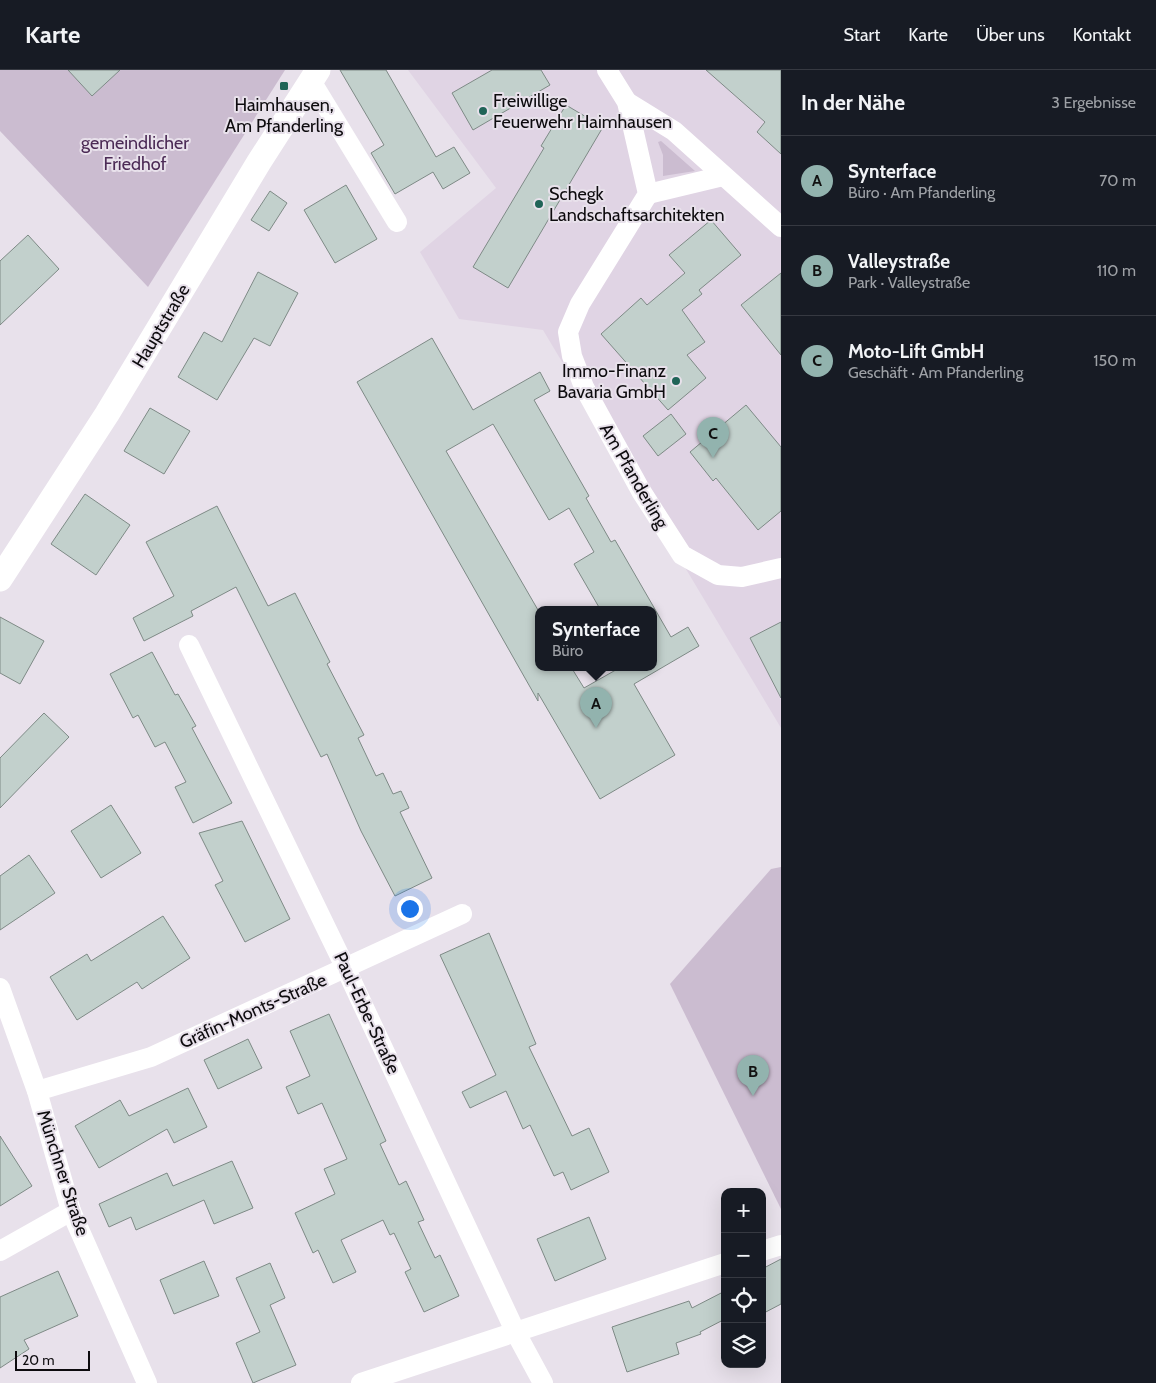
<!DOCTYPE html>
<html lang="de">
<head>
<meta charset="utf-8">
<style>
	:root { --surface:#171b24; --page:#20242c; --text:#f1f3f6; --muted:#9ea1a6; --line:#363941; --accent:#92b3ae }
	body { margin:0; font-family:Cabin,sans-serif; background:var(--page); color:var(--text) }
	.controls { position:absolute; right:15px; bottom:15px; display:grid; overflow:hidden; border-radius:10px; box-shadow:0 5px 20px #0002 }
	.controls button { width:45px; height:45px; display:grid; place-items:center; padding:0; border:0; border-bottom:1px solid var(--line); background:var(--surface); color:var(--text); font:25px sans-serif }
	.scale { position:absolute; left:15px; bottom:12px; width:75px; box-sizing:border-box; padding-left:5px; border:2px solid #0d0b0e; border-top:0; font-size:14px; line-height:18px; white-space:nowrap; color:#0d0b0e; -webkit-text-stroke:4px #e8e1eb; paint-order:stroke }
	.you { position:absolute; left:409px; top:838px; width:18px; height:18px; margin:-12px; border:4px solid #fff; border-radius:50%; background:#1a73e8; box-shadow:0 0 0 8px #1a73e833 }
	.badge { display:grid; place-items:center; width:32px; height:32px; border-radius:50%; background:var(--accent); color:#111; font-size:16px; font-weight:700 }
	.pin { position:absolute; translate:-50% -41px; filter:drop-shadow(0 1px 2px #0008) }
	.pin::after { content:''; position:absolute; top:26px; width:18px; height:15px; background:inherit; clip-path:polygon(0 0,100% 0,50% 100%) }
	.popup { position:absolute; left:535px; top:536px; width:122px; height:65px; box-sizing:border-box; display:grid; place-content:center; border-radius:10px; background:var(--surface); filter:drop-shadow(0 1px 4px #0005); font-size:16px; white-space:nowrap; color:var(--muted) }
	.popup b { font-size:19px; color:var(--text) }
	.popup::after { content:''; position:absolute; left:50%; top:100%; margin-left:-10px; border:10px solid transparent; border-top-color:var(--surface) }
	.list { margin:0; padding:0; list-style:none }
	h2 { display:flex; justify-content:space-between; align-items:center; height:65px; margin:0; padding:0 20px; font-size:21px }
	h2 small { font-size:16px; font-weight:400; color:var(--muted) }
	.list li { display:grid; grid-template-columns:32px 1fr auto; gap:15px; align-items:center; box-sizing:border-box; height:90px; padding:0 20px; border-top:1px solid var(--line) }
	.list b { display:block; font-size:19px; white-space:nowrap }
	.list p { margin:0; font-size:16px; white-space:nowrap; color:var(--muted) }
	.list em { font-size:16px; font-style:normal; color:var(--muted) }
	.icon { flex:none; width:28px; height:28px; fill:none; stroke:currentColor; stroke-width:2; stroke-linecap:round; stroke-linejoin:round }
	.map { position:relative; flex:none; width:781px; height:1313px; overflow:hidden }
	header { display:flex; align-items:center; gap:30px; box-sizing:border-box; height:70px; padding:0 25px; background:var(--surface); border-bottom:1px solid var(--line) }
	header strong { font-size:24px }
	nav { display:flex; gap:28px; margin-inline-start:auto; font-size:18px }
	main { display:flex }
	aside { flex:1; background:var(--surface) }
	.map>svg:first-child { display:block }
	.built { fill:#e0d4e4 }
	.green { fill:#cbbcd0 }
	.building { fill:#c2d0cc; stroke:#7e8a86; fill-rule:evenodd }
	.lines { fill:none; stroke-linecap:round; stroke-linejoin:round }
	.minor { stroke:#fff; stroke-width:20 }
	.tertiary { stroke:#fff; stroke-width:25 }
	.poi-dot { fill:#1f6457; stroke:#e8e1eb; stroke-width:2 }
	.labels { text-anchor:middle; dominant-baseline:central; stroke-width:4; stroke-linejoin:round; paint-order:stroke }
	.poi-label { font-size:18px; fill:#0d0b0e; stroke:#e8e1eb; text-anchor:start }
	.park-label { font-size:18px; fill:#4c2b56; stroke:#e8e1eb }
	.street-label { font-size:18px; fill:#0d0b0e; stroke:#e8e1eb }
</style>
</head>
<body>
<header>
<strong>Karte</strong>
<nav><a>Start</a><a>Karte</a><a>Über uns</a><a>Kontakt</a></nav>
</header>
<main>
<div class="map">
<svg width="781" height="1313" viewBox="0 0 781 1313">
	<rect width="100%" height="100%" fill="#e8e1eb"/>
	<!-- built -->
	<polygon class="built" points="408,0 781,0 781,658 543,260 459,249 420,182 496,118"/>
	<!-- green -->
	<g class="green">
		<polygon points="0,0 285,0 148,217 0,61"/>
		<polygon points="661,71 695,101 663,106 663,85 658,72"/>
		<polygon points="781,797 781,1139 670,914 771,799"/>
	</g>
	<!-- building -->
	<g class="building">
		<polygon points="68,0 120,0 92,26"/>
		<polygon points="340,0 386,0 436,87 454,77 470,103 443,119 433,102 395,124 371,83 384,75"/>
		<polygon points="492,0 541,0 550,15 473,60 452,23"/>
		<polygon points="706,0 781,0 781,84 757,62 765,52"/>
		<polygon points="566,35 603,57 508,218 473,197 544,78 541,76"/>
		<polygon points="346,115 377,169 335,193 304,140"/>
		<polygon points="270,121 287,133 269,161 251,150"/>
		<polygon points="711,150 741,185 699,220 702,224 682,240 705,272 687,285 706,308 668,340 601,264 641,228 647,235 685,203 669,185"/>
		<polygon points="28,165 59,199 0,255 0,191"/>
		<polygon points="258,202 298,223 270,276 254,268 217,330 178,307 204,262 222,272"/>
		<polygon points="781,203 781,285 741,235"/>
		<path d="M432 268 473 340 540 302 550 321 534 330 589 426 586 428 611 472 615 470 671 567 688 557 699 576 634 614 675 685 600 729 538 623V631L357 312ZM493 354 549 450 569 438 594 482 574 494 600 539H654V597H621L584 618 571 597H538V540L446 381Z"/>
		<polygon points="746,335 781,377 781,441 758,460 716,408 713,411 690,382"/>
		<polygon points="150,338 190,361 164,404 124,381"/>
		<polygon points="671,344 686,364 658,386 643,366"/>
		<polygon points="85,424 130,455 96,505 51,474"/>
		<polygon points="217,436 268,536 295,523 330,592 327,594 364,665 358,668 376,706 383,703 393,724 401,721 409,738 400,742 432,808 395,826 361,761 327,684 321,687 236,517 191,541 193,546 144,571 133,548 174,526 146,472"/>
		<polygon points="0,547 44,571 20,614 0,603"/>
		<polygon points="781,552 781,628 750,568"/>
		<polygon points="152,582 175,625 178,624 196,656 192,658 232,733 193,753 175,717 186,712 165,672 155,677 138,645 133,648 110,604"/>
		<polygon points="44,643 69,667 0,738 0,688"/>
		<polygon points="111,735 141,783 101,808 71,761"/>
		<polygon points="242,751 290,849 245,872 215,815 223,811 199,763"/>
		<polygon points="29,785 55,823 0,860 0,806"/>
		<polygon points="163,846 190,888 142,919 137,912 77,950 50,907 87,884 91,891"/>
		<polygon points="489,863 536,974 529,977 572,1066 589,1058 609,1102 571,1120 563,1102 554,1106 530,1055 523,1059 506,1021 470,1038 462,1022 496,1005 440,885"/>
		<polygon points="329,944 386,1071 380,1074 399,1115 406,1111 424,1150 418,1152 435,1188 440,1185 459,1226 424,1242 405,1202 411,1199 394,1163 390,1165 383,1150 341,1170 356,1202 333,1213 318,1180 313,1183 295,1143 335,1124 324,1099 347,1089 322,1033 298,1044 286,1017 310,1006 290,961"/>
		<polygon points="248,969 262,998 218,1019 204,990"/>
		<polygon points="188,1018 207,1057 174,1073 167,1059 99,1098 75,1056 120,1030 129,1046"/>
		<polygon points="0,1066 32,1116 0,1136"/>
		<polygon points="232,1091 253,1138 214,1154 204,1130 136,1160 131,1147 109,1157 99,1134 167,1103 173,1116"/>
		<polygon points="589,1147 606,1189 555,1211 537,1169"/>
		<polygon points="781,1189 781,1234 762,1244 762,1199"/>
		<polygon points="204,1191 219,1226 174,1244 160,1210"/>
		<polygon points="270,1193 285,1228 270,1235 296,1295 253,1313 236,1273 260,1262 236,1208"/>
		<polygon points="58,1201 78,1246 24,1270 29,1279 0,1298 0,1227"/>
		<polygon points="725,1221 725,1249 700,1262 701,1264 676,1273 679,1284 627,1302 612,1257 689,1231 692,1238"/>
	</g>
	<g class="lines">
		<!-- minor -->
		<g class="minor">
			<polyline points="607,0 627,32 648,124 580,234 568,262 572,286 584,317 641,421 682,485 718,505 742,507 781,498"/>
			<polyline points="311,11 397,152"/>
			<polyline points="627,32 674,61 781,157"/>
			<polyline points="648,124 723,106"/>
			<polyline points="189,575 346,899 516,1263 543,1313"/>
			<polyline points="0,918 37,1021 71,1141 147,1313"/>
			<polyline points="37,1021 151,987 462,844"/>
			<polyline points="0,1181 71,1141"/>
			<polyline points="762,1181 781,1175"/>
			<polyline points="361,1313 725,1193"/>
		</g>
		<!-- tertiary -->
		<polyline class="tertiary" points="0,509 107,344 259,92 318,0"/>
	</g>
	<!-- markers -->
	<g class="poi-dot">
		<rect x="279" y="11" width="10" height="10" rx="2.5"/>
		<circle cx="483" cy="41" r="5"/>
		<circle cx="539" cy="134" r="5"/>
		<circle cx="676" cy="311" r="5"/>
	</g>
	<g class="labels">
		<!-- poi labels -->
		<g class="poi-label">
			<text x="493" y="31">Freiwillige<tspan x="493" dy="21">Feuerwehr Haimhausen</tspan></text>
			<text x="284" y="35" text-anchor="middle">Haimhausen,<tspan x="284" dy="21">Am Pfanderling</tspan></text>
			<text x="549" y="124">Schegk<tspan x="549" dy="21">Landschaftsarchitekten</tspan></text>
			<text x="666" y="301" text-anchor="end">Immo-Finanz<tspan x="666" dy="21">Bavaria GmbH</tspan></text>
		</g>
		<!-- park labels -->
		<g class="park-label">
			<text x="135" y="73">gemeindlicher<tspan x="135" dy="21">Friedhof</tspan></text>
		</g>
		<!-- street labels -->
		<g class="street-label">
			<text transform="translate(161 256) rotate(-59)">Hauptstraße</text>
			<text transform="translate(634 406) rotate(60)">Am Pfanderling</text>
			<text transform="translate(253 941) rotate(-24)">Gräfin-Monts-Straße</text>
			<text transform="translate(367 943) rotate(65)">Paul-Erbe-Straße</text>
			<text transform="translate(63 1103) rotate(72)">Münchner Straße</text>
		</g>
	</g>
</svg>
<div class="controls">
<button>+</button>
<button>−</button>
<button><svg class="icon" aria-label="locate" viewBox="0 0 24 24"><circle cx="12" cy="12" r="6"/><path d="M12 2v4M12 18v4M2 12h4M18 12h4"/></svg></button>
<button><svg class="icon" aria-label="layers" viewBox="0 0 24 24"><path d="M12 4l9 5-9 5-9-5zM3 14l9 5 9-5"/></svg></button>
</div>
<div class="scale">20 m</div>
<div class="you"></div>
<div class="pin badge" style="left:596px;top:658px">A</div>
<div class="popup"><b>Synterface</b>Büro</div>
<div class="pin badge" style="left:753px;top:1026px">B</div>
<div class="pin badge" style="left:713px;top:388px">C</div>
</div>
<aside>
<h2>In der Nähe<small>3 Ergebnisse</small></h2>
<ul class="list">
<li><span class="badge">A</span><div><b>Synterface</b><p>Büro · Am Pfanderling</p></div><em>70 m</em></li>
<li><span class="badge">B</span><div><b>Valleystraße</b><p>Park · Valleystraße</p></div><em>110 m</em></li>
<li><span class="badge">C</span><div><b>Moto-Lift GmbH</b><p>Geschäft · Am Pfanderling</p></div><em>150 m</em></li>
</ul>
</aside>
</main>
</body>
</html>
